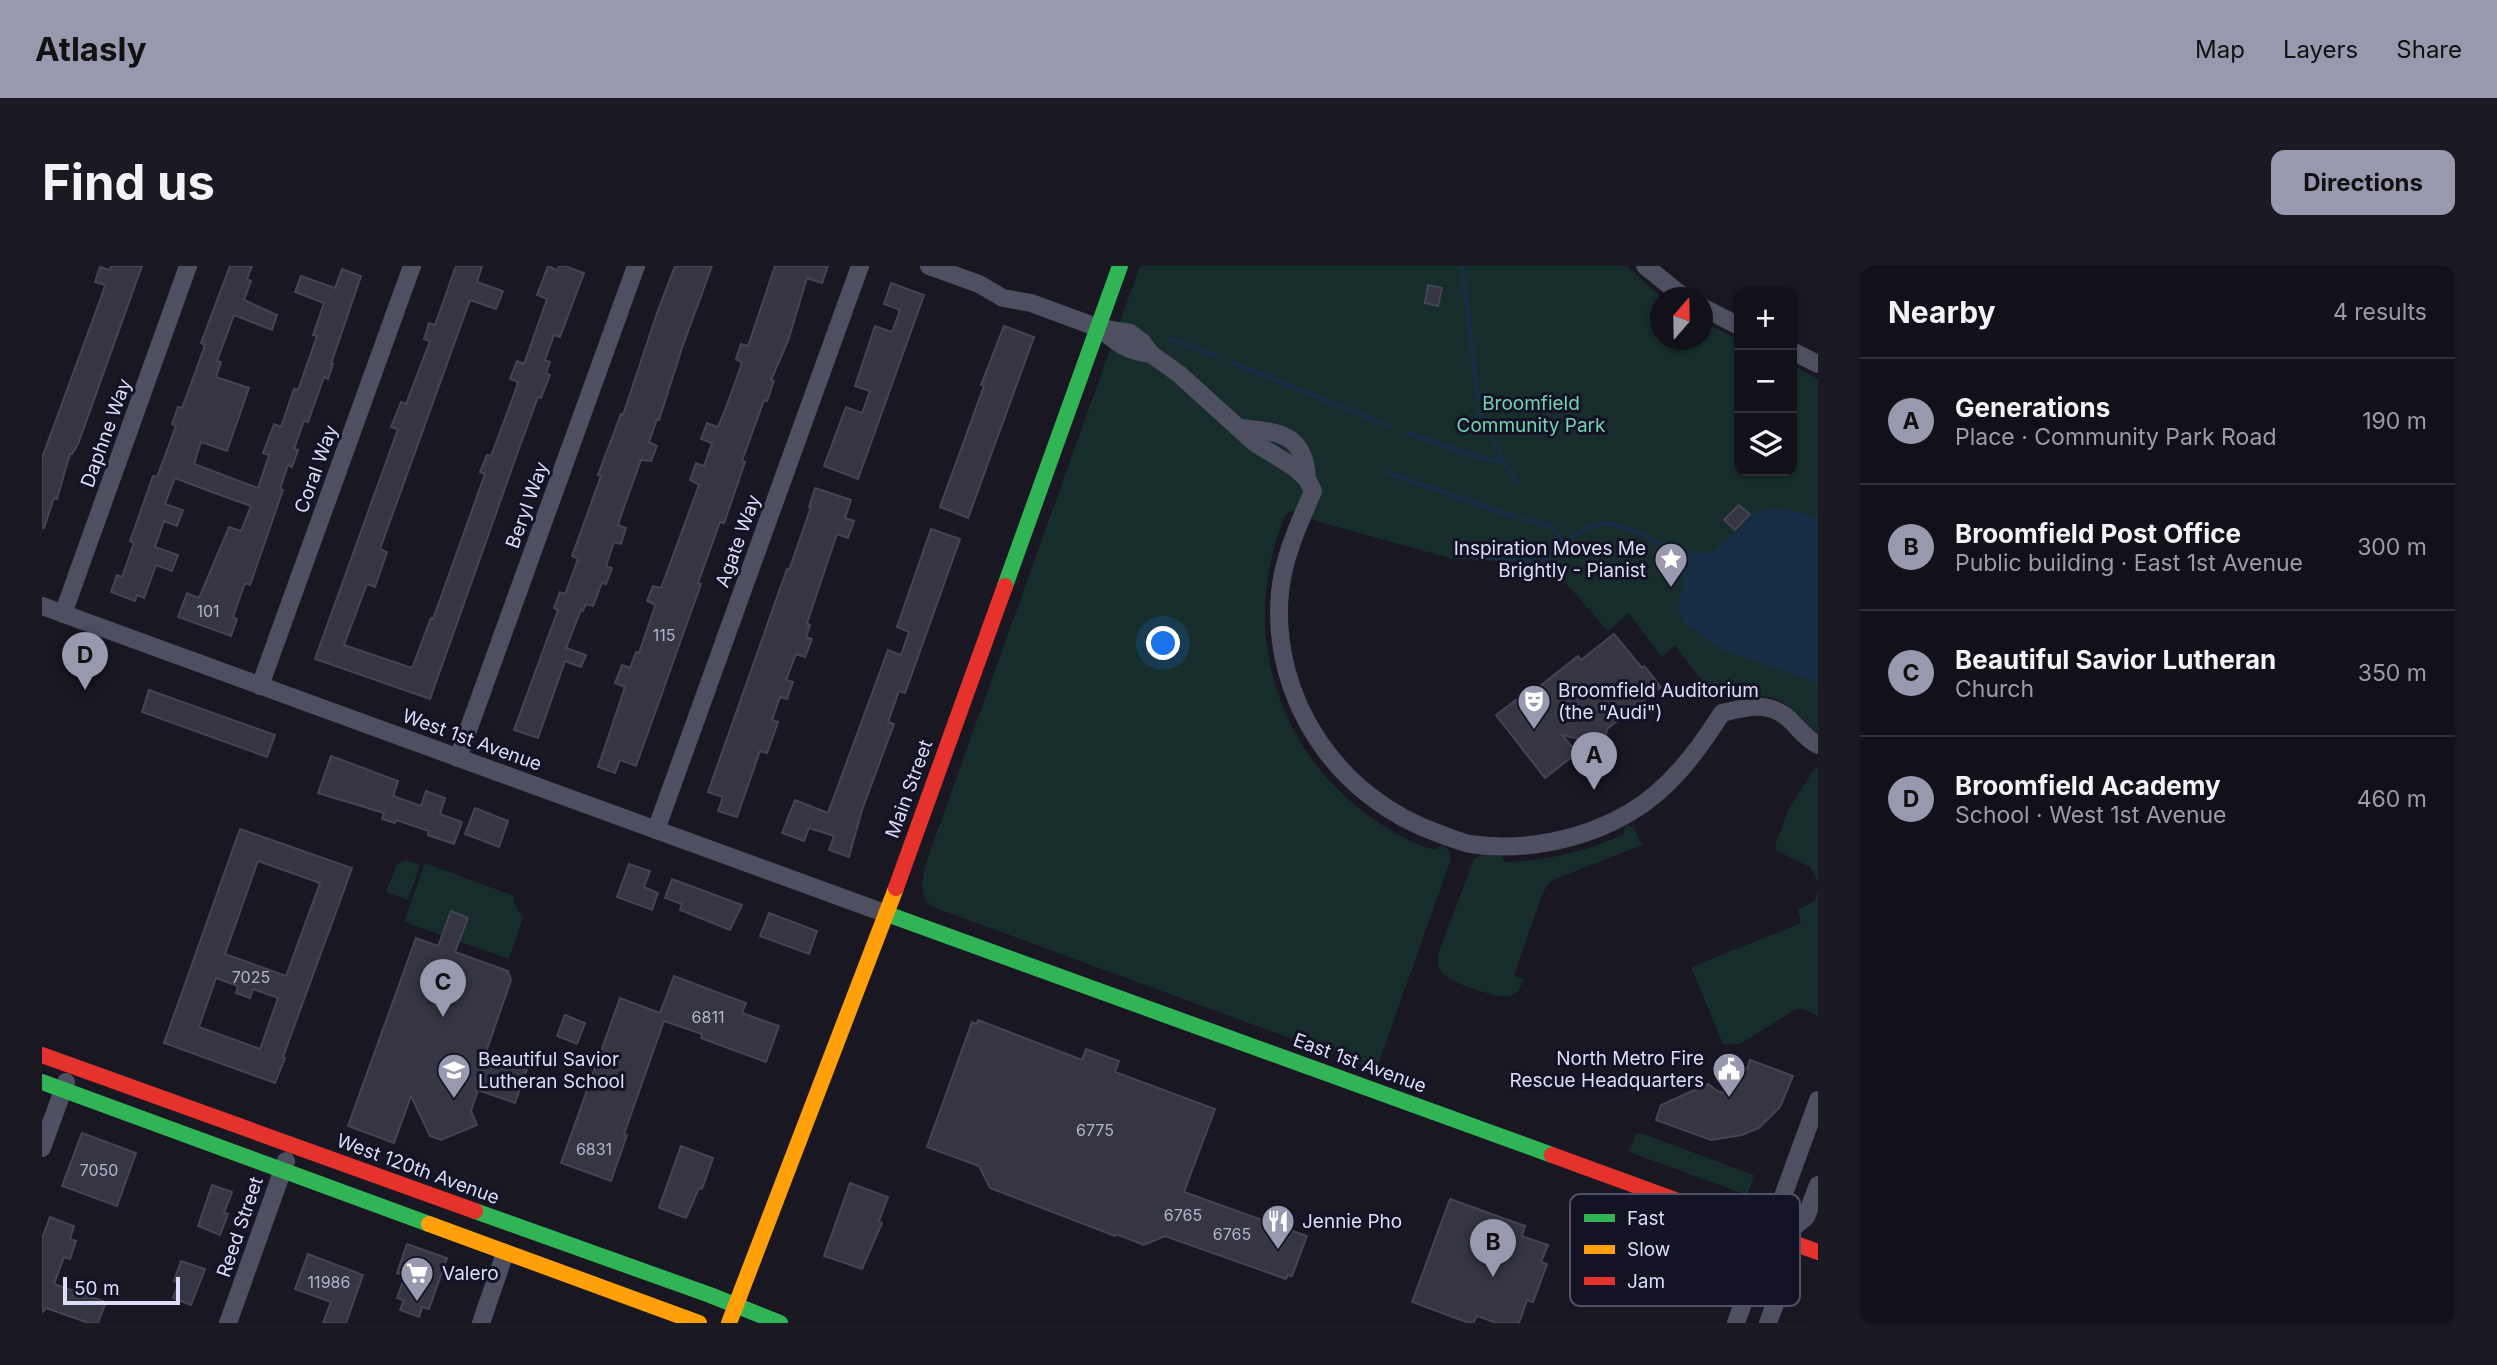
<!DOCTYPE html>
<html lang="en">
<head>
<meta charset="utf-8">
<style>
	:root { --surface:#12111a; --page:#1b1a23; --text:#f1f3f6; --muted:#9c9da2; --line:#313139; --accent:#9898ae }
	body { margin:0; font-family:Inter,sans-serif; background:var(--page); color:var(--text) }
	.controls { position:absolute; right:21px; top:21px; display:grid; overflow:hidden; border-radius:14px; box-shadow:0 2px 5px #0004 }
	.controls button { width:63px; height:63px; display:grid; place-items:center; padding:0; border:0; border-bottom:2px solid var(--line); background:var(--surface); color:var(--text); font:35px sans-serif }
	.compass { position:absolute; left:1608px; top:21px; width:63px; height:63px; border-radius:50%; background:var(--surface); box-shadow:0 2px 5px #0004; rotate:20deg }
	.scale { position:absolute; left:21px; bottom:18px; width:117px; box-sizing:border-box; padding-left:7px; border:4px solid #ddddfa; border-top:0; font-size:19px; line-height:24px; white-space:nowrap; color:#ddddfa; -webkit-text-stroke:5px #141326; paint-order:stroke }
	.you { position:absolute; left:1122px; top:378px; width:24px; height:24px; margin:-18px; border:5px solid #fff; border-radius:50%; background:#1a73e8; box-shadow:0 0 0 10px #1a73e833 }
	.badge { display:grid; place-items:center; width:46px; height:46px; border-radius:50%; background:var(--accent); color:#111; font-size:23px; font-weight:700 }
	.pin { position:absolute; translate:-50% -58px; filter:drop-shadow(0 2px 4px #0008) }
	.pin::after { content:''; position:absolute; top:37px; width:24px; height:21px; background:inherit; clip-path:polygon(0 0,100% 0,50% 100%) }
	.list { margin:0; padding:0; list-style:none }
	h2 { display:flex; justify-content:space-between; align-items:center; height:91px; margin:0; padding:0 28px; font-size:30px }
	h2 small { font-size:23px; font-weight:400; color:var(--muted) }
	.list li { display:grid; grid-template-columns:46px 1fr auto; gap:21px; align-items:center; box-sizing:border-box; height:126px; padding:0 28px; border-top:2px solid var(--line) }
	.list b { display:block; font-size:26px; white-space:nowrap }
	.list p { margin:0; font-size:23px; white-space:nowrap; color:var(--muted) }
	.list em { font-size:23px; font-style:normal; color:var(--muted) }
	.icon { flex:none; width:38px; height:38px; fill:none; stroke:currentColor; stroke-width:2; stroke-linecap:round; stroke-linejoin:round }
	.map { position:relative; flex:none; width:1776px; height:1057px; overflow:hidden; border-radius:14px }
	header { display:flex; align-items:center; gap:42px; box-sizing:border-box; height:98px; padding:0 35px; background:var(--accent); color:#111 }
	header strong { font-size:33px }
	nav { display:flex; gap:38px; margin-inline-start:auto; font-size:24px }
	.intro { display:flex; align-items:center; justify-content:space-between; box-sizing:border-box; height:168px; padding:0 42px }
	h1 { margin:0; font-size:49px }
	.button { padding:18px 32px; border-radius:14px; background:var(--accent); color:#111; font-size:24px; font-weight:700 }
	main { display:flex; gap:42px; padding:0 42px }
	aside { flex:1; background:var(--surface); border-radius:14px; box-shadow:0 2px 5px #0004 }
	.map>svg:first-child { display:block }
	.green { fill:#172d2b }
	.water { fill:#162d45 }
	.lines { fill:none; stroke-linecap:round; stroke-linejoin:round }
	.stream { stroke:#162d45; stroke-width:4.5 }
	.building { fill:#363643; stroke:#454354; stroke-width:2; fill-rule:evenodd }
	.street { stroke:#4e4f61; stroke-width:18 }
	.fast { stroke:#30b455; stroke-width:16 }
	.slow { stroke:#ff9f0a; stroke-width:16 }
	.jam { stroke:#e5322d; stroke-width:16 }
	.labels { text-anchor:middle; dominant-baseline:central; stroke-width:6; stroke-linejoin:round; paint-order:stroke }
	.number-label { font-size:16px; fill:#b3b3cc }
	.park-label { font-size:19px; fill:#72d2ae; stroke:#141326 }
	.street-label { font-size:19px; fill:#ddddfa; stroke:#141326 }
	.poi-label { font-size:19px; fill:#ddddfa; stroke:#141326; text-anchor:start }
	.key { fill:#141326; stroke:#505066; stroke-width:2 }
	.key-label { font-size:19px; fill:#ddddfa }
</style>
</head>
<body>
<header>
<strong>Atlasly</strong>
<nav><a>Map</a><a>Layers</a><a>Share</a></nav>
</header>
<div class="intro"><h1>Find us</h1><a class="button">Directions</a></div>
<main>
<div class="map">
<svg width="1776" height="1057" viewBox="0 0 1776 1057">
	<rect width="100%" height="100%" fill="#181722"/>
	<!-- green -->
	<g class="green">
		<path d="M1098 0H1585L1619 31 1618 74H1660L1661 56 1697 74V205H1750V99L1776 113V468C1761 456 1752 441 1734 433 1720 427 1705 431 1691 434 1671 437 1644 393 1633 379L1620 391 1587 347 1566 365 1506 297 1411 293 1278 256 1248 245 1243 250C1196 364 1234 491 1339 558 1349 565 1380 583 1392 583 1395 583 1398 580 1402 579L1407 585 1409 593 1337 796 1329 802 891 641C875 630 881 610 885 594Z"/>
		<polygon points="1773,502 1776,503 1776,616 1768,601 1735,585 1733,580 1746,544"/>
		<path d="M1586 560 1592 562 1600 579 1513 613 1507 618 1501 626 1472 709 1482 714C1479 720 1475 728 1468 730 1456 733 1409 717 1401 708 1395 702 1395 695 1396 688L1432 593C1441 587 1448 587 1459 589L1462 596C1505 595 1543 586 1582 568L1583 561Z"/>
		<polygon points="363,594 378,599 366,634 344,626 355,598"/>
		<polygon points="383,597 472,630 472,637 481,652 467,693 362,656"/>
		<polygon points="1776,625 1776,750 1761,743 1754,743 1698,778 1681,778 1649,701 1759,657 1756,644 1773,634"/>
		<polygon points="1599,867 1712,909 1705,929 1587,886 1594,868"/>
	</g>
	<!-- water -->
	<polygon class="water" points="1729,242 1757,246 1776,252 1776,417 1680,384 1642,357 1637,348 1636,339 1640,326 1641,304 1626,290 1634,285 1638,289 1652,285 1667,288 1695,266 1711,248"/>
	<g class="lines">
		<!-- stream -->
		<g class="stream">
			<polyline points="1420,0 1436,133"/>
			<polyline points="1128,73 1176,91"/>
			<polyline points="1191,97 1347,160"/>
			<polyline points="1437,143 1461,195 1475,216"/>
			<polyline points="1365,167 1441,193 1461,195"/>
			<polyline points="1346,207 1473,251"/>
			<polyline points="1483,253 1509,260 1521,276"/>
			<path d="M1509 287C1519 278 1545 260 1558 258 1574 255 1607 272 1622 279"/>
			<polyline points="1412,288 1497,296 1505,291"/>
		</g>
	</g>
	<!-- building -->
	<g class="building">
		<polygon points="69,0 100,0 36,178 30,188 28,188 15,233 12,232 2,262 0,262 0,192 61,26 63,19 53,16 58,1 68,4"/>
		<polygon points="188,0 210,0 205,13 209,15 202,34 235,49 230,64 192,49 175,95 179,96 174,111 207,122 185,185 159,176 152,198 216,222 227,189 221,187 232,158 239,161 252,123 256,124 275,70 271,69 282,37 253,26 259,10 293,22 300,3 319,10 289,98 291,98 286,113 282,111 266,156 262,155 252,183 256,184 250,201 246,199 238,223 241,224 208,319 203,317 191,351 195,353 189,370 136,351 145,327 157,332 187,261 199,265 209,240 167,225 133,212 123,238 141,244 135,260 122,255 113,281 136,289 130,305 114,299 102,332 95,329 93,335 69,326 75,309 80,311 92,277 88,275 111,210 115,211 134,160 130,158 136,141 140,142 150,115 163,79 159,77"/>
		<polygon points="414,0 440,0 435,16 461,25 454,43 428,34 338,283 345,286 333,321 325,318 302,379 370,402 389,352 391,353 443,208 438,206 445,189 449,190 474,123 476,116 468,113 475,95 482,98 505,33 495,29 506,0 515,4 517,0 523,0 542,7 518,71 512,69 503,94 508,96 504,107 508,109 499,132 496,131 479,177 388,433 273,393 356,163 349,161 359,136 364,138 388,75 382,73 387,57 393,59"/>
		<polygon points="633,0 670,0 641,79 617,154 615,153 607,176 615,180 609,195 599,194 582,241 576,259 584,262 579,278 572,276 564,300 570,302 564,318 560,317 551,340 544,338 541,345 539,344 524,382 544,389 539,401 523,395 496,472 472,464 516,344 512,342 518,326 523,328 536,293 530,290 559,210 556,209 579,148 581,149 615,47"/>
		<polygon points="733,0 786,0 780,17 765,12 746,75 729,114 732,115 725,135 722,134 700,195 703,196 689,237 682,257 678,256 656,317 659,318 594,500 578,494 573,507 556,501 583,421 573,417 580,399 588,402 594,386 597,387 613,340 612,338 605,335 611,320 619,322 657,219 648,214 654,197 662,200 670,177 659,173 665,157 676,161 683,144 700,97 694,93 699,78 706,80"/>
		<polygon points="849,17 882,29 816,213 782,200 804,141 820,147 828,125 813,120 833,60 850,66 858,44 842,38"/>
		<polygon points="1386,19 1400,22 1396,40 1383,37"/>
		<polygon points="962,60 992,71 926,252 898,241 942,120 939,119"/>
		<polygon points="773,222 809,234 803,252 812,255 806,272 795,268 765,357 768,359 764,371 770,373 763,391 754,388 744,414 751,416 745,433 738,431 730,454 736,456 725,487 718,485 695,551 676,545 681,531 666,526 745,303 747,304 769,241 767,241"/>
		<polygon points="1697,239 1708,248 1693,264 1682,254"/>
		<polygon points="889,263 918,273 863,427 857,425 846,456 852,458 820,544 807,591 787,584 792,570 767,562 762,575 740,567 753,534 786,547 846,384 859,389 867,366 855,361"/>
		<polygon points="1572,368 1600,402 1602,400 1619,421 1565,463 1563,473 1556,477 1520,469 1535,487 1503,512 1454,449 1486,425 1488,428 1536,390 1539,394"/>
		<polygon points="107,424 233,469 225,491 100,446"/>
		<polygon points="289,490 356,515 351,530 379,540 384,525 403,532 398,548 420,556 412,578 386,569 387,565 354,554 353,557 340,553 342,547 276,527"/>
		<polygon points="433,542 466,555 457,581 423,568"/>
		<path d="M198 563 310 602 241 791 243 792 233 817 122 777ZM216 595 278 617 244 710 183 688ZM174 712 196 720 194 727 208 732 211 723 236 732 218 783 157 761Z"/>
		<polygon points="587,598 608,605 602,621 616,627 610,644 575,631"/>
		<polygon points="630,613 700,639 688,664 638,644 640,638 623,632"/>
		<polygon points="409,645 426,652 413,686 466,705 469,714 443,789 485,803 473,837 436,824 429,845 435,859 399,874 388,870 369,830 352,877 306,860 374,672 396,680"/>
		<polygon points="727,647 775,665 767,688 718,670"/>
		<polygon points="632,710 704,737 700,747 737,760 724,796 659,772 660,768 622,755 582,868 585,869 569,915 519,897 578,732 618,747"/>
		<polygon points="523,749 543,757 535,778 515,770"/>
		<polygon points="936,754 1040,794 1044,783 1077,795 1073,806 1173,843 1142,926 1265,970 1250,1010 1246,1009 1244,1013 1123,970 1102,979 1074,968 1073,970 948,922 937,900 885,881 930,756 935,758"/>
		<polygon points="1708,794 1751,810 1738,841 1717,862 1700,869 1669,874 1614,854 1619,839 1666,818 1677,826 1685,826 1695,821 1699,801 1705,803"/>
		<polygon points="40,867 94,887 75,940 20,920"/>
		<polygon points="639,880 671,892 660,923 657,922 644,952 617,942"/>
		<polygon points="808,917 846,931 837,955 840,957 820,1003 782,990"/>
		<polygon points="170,919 190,926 182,947 186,948 178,969 156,960"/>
		<polygon points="1408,933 1483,960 1480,970 1506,979 1499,996 1505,998 1491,1036 1485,1034 1477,1057 1455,1057 1435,1050 1431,1057 1427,1057 1370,1036"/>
		<polygon points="8,951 32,960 28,973 34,975 28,993 22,991 12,1018 64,1036 56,1057 47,1057 4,1042 0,1047 0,972"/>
		<polygon points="365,978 405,992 387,1043 380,1041 377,1051 358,1044 362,1034 355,1032 363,1010 355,1007"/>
		<polygon points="266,988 321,1009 304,1057 281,1057 289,1036 253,1023"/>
		<polygon points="139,995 163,1003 149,1039 131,1032 137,1017 132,1015"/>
	</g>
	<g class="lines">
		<!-- street -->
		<g class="street">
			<path d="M887 0 937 18 961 32 989 37 1057 62 1088 67 1100 76 1109 88 1137 108 1213 177 1252 201 1265 213 1271 225C1257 258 1242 289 1238 326 1228 433 1296 533 1398 568 1407 571 1418 576 1428 578 1481 586 1541 574 1587 547 1627 524 1655 486 1680 447 1707 440 1730 434 1751 457 1759 465 1766 474 1776 479"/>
			<polyline points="1603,0 1643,32"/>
			<polyline points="1660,41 1697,60"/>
			<path d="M1057 62C1075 77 1084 85 1109 88"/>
			<polyline points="1750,85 1776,98"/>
			<path d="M1199 162C1236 166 1263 167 1265 213"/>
			<polyline points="0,340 845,648"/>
			<polyline points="21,348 146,0"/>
			<polyline points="218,420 370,0"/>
			<polyline points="416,492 594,0"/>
			<polyline points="614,564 818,0"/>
			<polyline points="0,882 24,816"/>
			<polyline points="186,1057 244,895"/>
			<polyline points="439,1057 463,987"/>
			<polyline points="1694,1057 1718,990 1764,951 1776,919"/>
			<polyline points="1726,1057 1747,1000 1740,972 1737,941 1776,834"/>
		</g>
		<!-- fast -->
		<g class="fast">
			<polyline points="963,320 1078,0"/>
			<polyline points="845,648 1510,889"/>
			<polyline points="0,816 387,958"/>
			<polyline points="433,945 668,1029 738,1057"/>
		</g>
		<!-- slow -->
		<g class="slow">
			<polyline points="387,958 657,1057"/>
			<polyline points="687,1057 854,622"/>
		</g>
		<!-- jam -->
		<g class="jam">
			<polyline points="854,622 963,320"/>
			<polyline points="0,789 433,945"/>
			<polyline points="1510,889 1776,986"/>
		</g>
	</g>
	<!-- icons -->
	<defs>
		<symbol id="sight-pin" viewBox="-11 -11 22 30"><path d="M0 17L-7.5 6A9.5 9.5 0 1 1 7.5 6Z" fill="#9898ae" stroke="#141326"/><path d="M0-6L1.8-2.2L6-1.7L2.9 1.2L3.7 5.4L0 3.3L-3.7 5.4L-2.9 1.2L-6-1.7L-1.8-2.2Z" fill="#fff"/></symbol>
		<symbol id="theatre-pin" viewBox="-11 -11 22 30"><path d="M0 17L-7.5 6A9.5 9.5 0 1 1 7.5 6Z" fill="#9898ae" stroke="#141326"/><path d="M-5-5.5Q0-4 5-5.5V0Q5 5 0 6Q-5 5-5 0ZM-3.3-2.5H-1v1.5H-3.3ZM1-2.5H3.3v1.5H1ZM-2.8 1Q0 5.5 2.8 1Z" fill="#fff"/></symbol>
		<symbol id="civic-pin" viewBox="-11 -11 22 30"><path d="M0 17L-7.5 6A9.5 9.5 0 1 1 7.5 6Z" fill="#9898ae" stroke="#141326"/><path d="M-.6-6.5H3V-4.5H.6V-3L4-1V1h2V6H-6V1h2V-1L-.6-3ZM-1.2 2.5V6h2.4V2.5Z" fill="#fff"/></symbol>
		<symbol id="school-pin" viewBox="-11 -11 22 30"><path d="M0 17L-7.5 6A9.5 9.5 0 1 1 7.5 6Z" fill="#9898ae" stroke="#141326"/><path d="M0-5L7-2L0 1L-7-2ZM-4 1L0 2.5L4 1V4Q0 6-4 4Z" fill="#fff"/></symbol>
		<symbol id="restaurant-pin" viewBox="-11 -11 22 30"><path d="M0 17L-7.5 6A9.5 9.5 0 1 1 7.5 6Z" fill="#9898ae" stroke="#141326"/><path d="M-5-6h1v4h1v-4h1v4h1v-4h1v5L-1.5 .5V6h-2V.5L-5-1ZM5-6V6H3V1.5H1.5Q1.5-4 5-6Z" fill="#fff"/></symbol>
		<symbol id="supermarket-pin" viewBox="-11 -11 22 30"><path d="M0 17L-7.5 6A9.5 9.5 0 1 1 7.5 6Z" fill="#9898ae" stroke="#141326"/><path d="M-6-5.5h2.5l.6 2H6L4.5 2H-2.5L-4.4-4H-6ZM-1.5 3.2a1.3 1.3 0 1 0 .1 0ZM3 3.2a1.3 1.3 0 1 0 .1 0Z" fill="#fff"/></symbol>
	</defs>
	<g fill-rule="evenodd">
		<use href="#sight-pin" x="1610" y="274" width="38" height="52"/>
		<use href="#theatre-pin" x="1473" y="416" width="38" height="52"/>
		<use href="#civic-pin" x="1668" y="784" width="38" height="52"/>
		<use href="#school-pin" x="393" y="785" width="38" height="52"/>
		<use href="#restaurant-pin" x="1217" y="936" width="38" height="52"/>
		<use href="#supermarket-pin" x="356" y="988" width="38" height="52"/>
	</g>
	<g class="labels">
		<!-- number labels -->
		<g class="number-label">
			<text x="166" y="345">101</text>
			<text x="622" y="369">115</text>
			<text x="209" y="711">7025</text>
			<text x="666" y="751">6811</text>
			<text x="1053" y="864">6775</text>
			<text x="552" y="883">6831</text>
			<text x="57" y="904">7050</text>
			<text x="1141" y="949">6765</text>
			<text x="1190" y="968">6765</text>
			<text x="287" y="1016">11986</text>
		</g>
		<!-- park labels -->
		<g class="park-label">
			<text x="1489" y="137">Broomfield<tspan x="1489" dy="22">Community Park</tspan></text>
		</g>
		<!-- street labels -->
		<g class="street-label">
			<text transform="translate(64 167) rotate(-70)">Daphne Way</text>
			<text transform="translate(274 203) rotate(-70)">Coral Way</text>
			<text transform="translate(485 239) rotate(-70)">Beryl Way</text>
			<text transform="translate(696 275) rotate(-70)">Agate Way</text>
			<text transform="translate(430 474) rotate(20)">West 1st Avenue</text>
			<text transform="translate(867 523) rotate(-70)">Main Street</text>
			<text transform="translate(1318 797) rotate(20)">East 1st Avenue</text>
			<text transform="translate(376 903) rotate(20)">West 120th Avenue</text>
			<text transform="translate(198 961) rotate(-71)">Reed Street</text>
		</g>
		<!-- poi labels -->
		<g class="poi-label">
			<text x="1604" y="282" text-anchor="end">Inspiration Moves Me<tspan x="1604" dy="22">Brightly - Pianist</tspan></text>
			<text x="1516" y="424">Broomfield Auditorium<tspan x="1516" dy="22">(the "Audi")</tspan></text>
			<text x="1662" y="792" text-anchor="end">North Metro Fire<tspan x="1662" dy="22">Rescue Headquarters</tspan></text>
			<text x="436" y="793">Beautiful Savior<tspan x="436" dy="22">Lutheran School</tspan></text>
			<text x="1260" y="955">Jennie Pho</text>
			<text x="400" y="1007">Valero</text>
		</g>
	</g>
	<!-- legend -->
	<rect x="1528" y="928" width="230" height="112" rx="10" class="key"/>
	<rect x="1542" y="948" width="31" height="8" fill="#30b455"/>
	<rect x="1542" y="979" width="31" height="9" fill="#ff9f0a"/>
	<rect x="1542" y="1011" width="31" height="8" fill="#e5322d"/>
	<g class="key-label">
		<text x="1585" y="959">Fast</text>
		<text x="1585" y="990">Slow</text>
		<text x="1585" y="1022">Jam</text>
	</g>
</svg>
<div class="controls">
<button>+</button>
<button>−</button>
<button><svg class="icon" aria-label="layers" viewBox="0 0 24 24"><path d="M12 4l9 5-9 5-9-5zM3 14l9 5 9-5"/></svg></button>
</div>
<svg class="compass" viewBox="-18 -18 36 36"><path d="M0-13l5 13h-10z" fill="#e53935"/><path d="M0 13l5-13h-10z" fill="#9c9da2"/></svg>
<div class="scale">50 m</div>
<div class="you"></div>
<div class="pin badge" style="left:1552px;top:524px">A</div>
<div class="pin badge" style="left:1451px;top:1011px">B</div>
<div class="pin badge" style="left:401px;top:751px">C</div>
<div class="pin badge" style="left:43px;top:424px">D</div>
</div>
<aside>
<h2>Nearby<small>4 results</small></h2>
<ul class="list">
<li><span class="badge">A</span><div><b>Generations</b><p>Place · Community Park Road</p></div><em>190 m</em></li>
<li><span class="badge">B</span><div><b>Broomfield Post Office</b><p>Public building · East 1st Avenue</p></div><em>300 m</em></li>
<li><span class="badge">C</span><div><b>Beautiful Savior Lutheran</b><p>Church</p></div><em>350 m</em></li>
<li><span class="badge">D</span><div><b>Broomfield Academy</b><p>School · West 1st Avenue</p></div><em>460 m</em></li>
</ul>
</aside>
</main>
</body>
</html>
